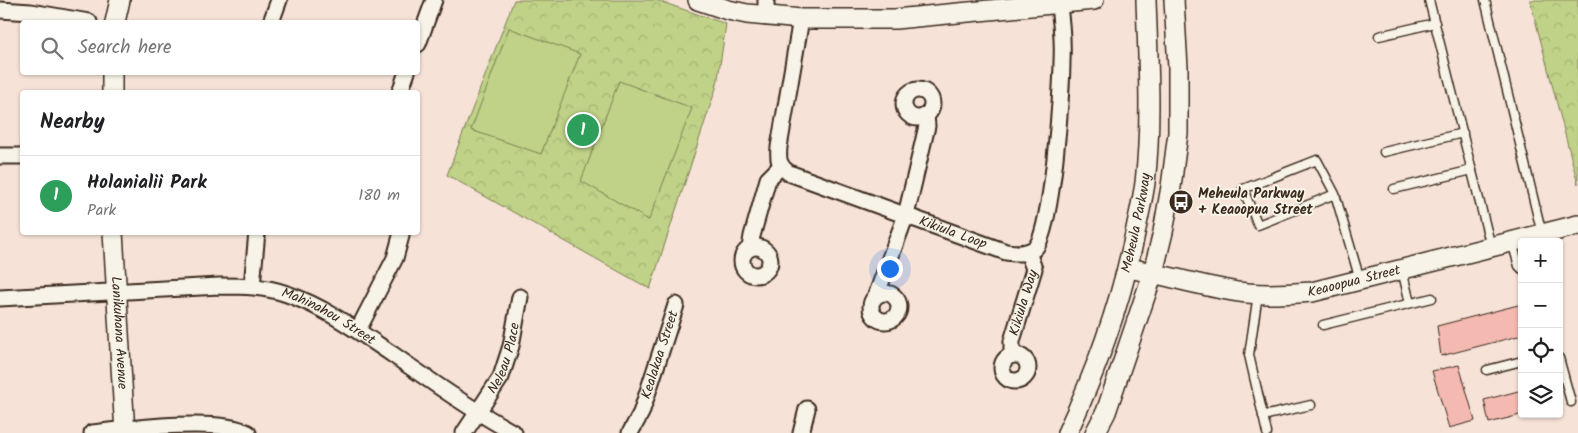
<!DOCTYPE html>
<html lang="en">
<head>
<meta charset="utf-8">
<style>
	:root { --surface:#fff; --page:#f6f6f6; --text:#202124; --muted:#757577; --line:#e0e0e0; --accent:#3b2a1e }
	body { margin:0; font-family:Kalam,sans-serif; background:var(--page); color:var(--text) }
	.controls { position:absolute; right:15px; bottom:15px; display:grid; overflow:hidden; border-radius:5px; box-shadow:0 1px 4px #0004 }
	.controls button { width:45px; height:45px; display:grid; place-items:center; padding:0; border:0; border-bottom:1px solid var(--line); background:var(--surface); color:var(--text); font:25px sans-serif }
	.you { position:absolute; left:889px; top:268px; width:18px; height:18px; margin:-12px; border:4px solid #fff; border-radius:50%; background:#1a73e8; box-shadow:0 0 0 8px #1a73e833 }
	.badge { display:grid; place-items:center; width:32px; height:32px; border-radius:50%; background:var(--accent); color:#fff; font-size:16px; font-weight:700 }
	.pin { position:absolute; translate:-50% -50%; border:2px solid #fff; box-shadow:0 1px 5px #0006 }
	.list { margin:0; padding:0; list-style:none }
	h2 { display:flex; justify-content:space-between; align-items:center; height:65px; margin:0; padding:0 20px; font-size:21px }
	h2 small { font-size:16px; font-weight:400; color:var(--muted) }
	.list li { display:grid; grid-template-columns:32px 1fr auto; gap:15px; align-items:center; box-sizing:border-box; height:80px; padding:0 20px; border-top:1px solid var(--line) }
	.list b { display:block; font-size:19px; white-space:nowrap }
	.list p { margin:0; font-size:16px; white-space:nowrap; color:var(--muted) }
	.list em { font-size:16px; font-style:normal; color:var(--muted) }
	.icon { flex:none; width:28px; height:28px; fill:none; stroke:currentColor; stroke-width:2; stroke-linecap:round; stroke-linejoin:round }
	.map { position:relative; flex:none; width:1578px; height:433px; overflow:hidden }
	.search { position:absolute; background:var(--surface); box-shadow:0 1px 4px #0004; left:20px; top:20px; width:400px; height:55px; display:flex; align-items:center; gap:12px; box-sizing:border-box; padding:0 18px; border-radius:5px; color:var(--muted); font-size:19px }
	.panel { position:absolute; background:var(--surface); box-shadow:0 1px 4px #0004; left:20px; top:90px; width:400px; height:145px; border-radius:5px }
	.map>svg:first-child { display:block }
	.park { fill:url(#park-crowns); stroke:#7d7e52 }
	.pitch { fill:#bfd287; stroke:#7d7e52 }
	.building { fill:#f4b9b0; stroke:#3b2a1e }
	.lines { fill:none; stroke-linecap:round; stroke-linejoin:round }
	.service-casing { stroke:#3b2a1e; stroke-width:11 }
	.minor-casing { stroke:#3b2a1e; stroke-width:19 }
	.tertiary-casing { stroke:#3b2a1e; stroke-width:22 }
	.service { stroke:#f7f3e8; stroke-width:8 }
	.minor { stroke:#f7f3e8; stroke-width:15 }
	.tertiary { stroke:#f7f3e8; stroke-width:19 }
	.labels { text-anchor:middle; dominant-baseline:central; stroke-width:4; stroke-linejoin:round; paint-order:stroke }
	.poi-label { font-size:14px; font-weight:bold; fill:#3b2a1e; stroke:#f7f3e8; text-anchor:start }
	.street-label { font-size:14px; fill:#3b2a1e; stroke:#f7f3e8 }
</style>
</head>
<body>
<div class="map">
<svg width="1578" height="433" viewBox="0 0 1578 433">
	<defs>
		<pattern id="park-crowns" width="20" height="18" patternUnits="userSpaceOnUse" patternTransform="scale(1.25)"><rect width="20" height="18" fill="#bfd287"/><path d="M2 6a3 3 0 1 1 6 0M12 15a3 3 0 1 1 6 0" fill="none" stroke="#a5b474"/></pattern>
	</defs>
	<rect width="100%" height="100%" fill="#f6e2d7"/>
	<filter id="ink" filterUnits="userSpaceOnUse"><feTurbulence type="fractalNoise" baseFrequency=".02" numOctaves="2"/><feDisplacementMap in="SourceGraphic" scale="10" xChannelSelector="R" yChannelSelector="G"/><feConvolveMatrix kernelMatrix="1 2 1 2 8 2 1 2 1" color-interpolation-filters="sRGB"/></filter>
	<g filter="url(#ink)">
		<!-- park -->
		<g class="park">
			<polygon points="514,0 656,0 726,24 717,85 650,289 447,175"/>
			<polygon points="1530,0 1578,0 1578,184"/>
		</g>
		<!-- pitch -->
		<g class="pitch">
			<polygon points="509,28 580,54 541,154 471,130"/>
			<polygon points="619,81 692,108 649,220 581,181"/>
		</g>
		<!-- building -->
		<g class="building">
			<polygon points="1522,304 1522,335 1441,356 1437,326"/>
			<polygon points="1459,365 1475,421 1449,428 1432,371"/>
			<polygon points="1522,390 1522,414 1524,414 1489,423 1484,400"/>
		</g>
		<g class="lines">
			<defs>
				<g id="service">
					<polyline points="1429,0 1491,247"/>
					<polyline points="1485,0 1542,234"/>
					<polyline points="1379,36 1435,23"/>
					<polyline points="1384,152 1463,133"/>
					<polyline points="1394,189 1472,170"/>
					<polyline points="1335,194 1258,225 1243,189 1317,160 1335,194 1360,280"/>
					<polyline points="1512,242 1519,266 1522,269"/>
					<polyline points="1402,270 1410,303"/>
					<polyline points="1258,294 1249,355 1267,433"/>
					<polyline points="1323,325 1432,298"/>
					<polyline points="1559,358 1571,402"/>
					<polyline points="1487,370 1522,361"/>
					<polyline points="1263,416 1311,405"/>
				</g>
				<g id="minor">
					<polyline points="766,0 766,17"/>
					<polyline points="0,10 31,12 89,22"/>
					<path id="s1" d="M801 19 779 147C778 159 778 165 789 173L1006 252C1015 253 1027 255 1035 248 1052 233 1062 90 1062 61 1063 42 1061 19 1058 0"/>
					<polyline points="271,22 279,0"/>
					<polyline points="418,44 434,0"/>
					<circle cx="918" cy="104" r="14"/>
					<polyline points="400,92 407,72"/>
					<polyline points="0,156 22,156"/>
					<circle cx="756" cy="261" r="14"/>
					<polyline points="750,248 752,236 768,179 780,167"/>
					<polyline points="252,286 257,232"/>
					<circle cx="885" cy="307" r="14"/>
					<polyline points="876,296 906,215 927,126 926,115"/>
					<path id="s2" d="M0 298 219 286C242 286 265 286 287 294 325 307 359 332 392 354 432 382 472 410 514 433"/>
					<polyline points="358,330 395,258 401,236"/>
					<path id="s3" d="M1012 355V341L1034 269 1028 252"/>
					<circle cx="1015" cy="368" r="13"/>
					<path d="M92 433C127 429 219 417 248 433"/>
					<path id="s4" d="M464 433 501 377 511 346 520 297"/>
					<path id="s5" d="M630 433 641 413 676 305"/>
					<polyline points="801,433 807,409"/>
				</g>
				<g id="tertiary">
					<polyline points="698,0 728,10 747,14 801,19 895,19 1094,0"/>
					<polyline points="115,22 120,0"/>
					<polyline points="112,92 112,72"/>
					<path id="s6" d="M113 232 125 433"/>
					<path id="s7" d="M1128 268C1161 274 1194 284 1227 290 1255 296 1284 294 1312 292L1578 225"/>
					<path id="s8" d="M1067 433C1098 367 1123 296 1137 224 1140 210 1143 197 1145 183 1152 122 1148 61 1146 0"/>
					<polyline points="1095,433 1106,412 1153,273 1163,232 1171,187 1178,133 1178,68 1174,0"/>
				</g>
			</defs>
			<!-- service casing -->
			<use href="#service" class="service-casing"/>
			<!-- minor casing -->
			<use href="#minor" class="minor-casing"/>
			<!-- tertiary casing -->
			<use href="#tertiary" class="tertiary-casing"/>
			<!-- service -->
			<use href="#service" class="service"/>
			<!-- minor -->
			<use href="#minor" class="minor"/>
			<!-- tertiary -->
			<use href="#tertiary" class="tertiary"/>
		</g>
	</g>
	<!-- icons -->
	<defs>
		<symbol id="bus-disc" viewBox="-11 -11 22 22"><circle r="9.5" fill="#3b2a1e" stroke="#f7f3e8"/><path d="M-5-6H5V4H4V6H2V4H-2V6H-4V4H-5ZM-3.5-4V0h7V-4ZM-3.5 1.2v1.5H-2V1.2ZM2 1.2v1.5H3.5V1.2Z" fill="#fff"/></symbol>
	</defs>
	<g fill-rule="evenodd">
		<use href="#bus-disc" x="1167" y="188" width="28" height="28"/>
	</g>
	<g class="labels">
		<!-- poi labels -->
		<g class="poi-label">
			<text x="1198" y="194">Meheula Parkway<tspan x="1198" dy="16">+ Keaoopua Street</tspan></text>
		</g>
		<!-- street labels -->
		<g class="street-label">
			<text stroke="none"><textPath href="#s8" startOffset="222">Meheula Parkway</textPath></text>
			<text stroke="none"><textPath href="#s1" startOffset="334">Kikiula Loop</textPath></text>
			<text stroke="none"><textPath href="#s7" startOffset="230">Keaoopua Street</textPath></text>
			<text stroke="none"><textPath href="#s3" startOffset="54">Kikiula Way</textPath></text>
			<text stroke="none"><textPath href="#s2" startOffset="335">Mahinahou Street</textPath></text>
			<text stroke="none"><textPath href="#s6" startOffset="101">Lanikuhana Avenue</textPath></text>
			<text stroke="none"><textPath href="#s4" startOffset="86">Neleau Place</textPath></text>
			<text stroke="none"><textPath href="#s5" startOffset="84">Kealakaa Street</textPath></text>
		</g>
	</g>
</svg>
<div class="controls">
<button>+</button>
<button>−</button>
<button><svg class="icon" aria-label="locate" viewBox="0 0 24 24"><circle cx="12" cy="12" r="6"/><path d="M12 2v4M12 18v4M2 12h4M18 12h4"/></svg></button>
<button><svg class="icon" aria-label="layers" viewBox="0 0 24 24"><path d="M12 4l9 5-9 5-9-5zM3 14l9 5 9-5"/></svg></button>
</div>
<div class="you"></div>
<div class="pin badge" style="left:583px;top:130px;background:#2e9e5b">1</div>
<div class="search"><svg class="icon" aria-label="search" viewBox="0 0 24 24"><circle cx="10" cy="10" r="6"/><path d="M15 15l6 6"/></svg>Search here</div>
<section class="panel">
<h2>Nearby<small></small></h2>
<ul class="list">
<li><span class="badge" style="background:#2e9e5b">1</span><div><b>Holanialii Park</b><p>Park</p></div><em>180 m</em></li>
</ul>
</section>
</div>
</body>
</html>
